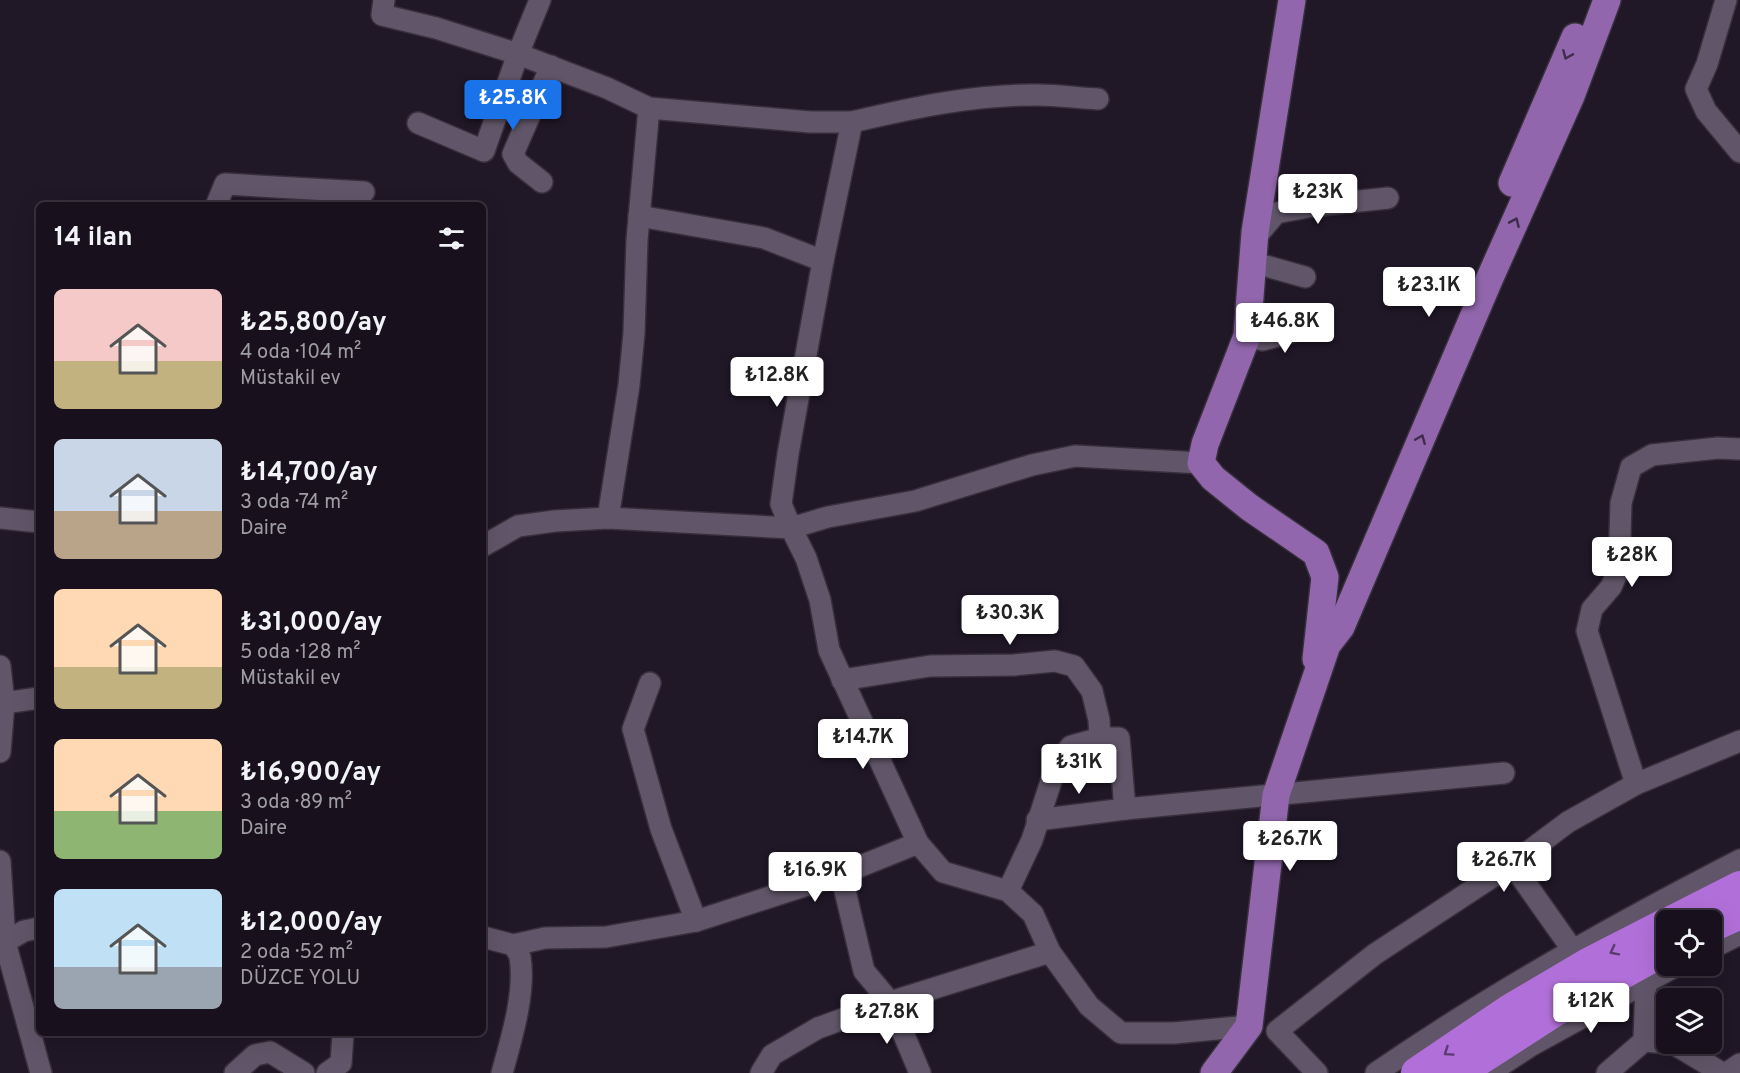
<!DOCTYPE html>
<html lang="tr">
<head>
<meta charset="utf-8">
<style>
  body { margin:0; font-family:Overpass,sans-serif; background:#251f2a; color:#f1f3f6; height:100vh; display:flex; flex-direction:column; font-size:22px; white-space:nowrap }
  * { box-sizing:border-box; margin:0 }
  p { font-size:20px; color:#9f9da4 }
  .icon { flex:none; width:33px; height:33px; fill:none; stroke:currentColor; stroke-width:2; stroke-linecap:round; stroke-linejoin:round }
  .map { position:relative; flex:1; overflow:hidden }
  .sheet { position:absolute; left:36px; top:202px; width:450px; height:834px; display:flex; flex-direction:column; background:#18111d; border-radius:9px; box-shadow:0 6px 24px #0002,0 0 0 2px #36313b }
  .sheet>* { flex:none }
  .fabs { position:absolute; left:1656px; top:910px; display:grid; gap:12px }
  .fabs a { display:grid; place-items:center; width:66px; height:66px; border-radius:9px; background:#18111d; box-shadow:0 6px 24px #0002,0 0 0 2px #36313b; font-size:30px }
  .price { position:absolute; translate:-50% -51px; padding:0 14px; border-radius:6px; background:#fff; color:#222; font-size:20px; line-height:39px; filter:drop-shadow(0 2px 3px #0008) }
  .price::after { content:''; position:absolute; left:50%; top:36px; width:18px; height:14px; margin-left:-9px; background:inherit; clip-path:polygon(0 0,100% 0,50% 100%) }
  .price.current { background:#1a73e8; color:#fff }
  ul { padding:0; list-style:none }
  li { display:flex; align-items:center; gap:18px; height:150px; padding:0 18px }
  li span { display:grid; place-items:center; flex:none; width:168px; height:120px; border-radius:9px; color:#555 }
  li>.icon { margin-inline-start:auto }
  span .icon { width:72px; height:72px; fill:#fffc; stroke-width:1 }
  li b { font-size:26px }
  h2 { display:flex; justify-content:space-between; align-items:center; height:72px; padding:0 18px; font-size:26px }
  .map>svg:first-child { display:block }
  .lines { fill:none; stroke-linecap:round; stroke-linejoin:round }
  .minor-casing { stroke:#37303c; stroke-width:24 }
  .major-casing { stroke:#37303c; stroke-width:30 }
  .highway-casing { stroke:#37303c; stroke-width:34 }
  .minor { stroke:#615669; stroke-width:21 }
  .major { stroke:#9166ac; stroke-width:27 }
  .highway { stroke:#b170d9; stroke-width:32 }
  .oneway { stroke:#3f2c4b }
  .oneway2 { stroke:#5c3a72 }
</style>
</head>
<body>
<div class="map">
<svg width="1740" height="1073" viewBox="0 0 1740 1073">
  <rect width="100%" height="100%" fill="#201727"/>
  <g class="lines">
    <g class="minor-casing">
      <g id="minor">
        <polyline points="384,0 382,15 436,28 518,54 607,88 649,108 810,122 852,122"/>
        <polyline points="1726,0 1707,64 1696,89 1706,111 1740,152"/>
        <path d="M 1098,99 C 1078,98 1058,95 1038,95 C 975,94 912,108 852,122 L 823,261 L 788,454 L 781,504 L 791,528 L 828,517 L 915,501 L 1032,465 L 1075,456 L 1201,463"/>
        <polyline points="418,123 484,151 518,54 540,0"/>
        <polyline points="542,182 518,163 513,154 551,66"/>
        <polyline points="216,206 225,184 364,192"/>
        <polyline points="639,216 764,238 823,261"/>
        <polyline points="1255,232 1260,232 1276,213 1313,206 1388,198"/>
        <polyline points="1252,266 1266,266 1305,277"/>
        <polyline points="1247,336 1263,340 1322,323"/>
        <polyline points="0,518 39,522"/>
        <polyline points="608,518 629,385 634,333 637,240 649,108"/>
        <polyline points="483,546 518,526 555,521 608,518 791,528 806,558 820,600 829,650 918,843 943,872 1008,891 1033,914 1050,952 1089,1006 1121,1033 1174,1033 1249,1026"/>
        <polyline points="0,666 4,703 0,752"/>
        <polyline points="842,680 930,666 1014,665 1055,661 1074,666 1092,691 1099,720 1100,738"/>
        <polyline points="4,703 39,698"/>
        <polyline points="1636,784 1587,631 1592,609 1611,587 1619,569 1621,503 1631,467 1652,455 1718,448 1740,449"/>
        <polyline points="1037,820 1125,809"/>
        <polyline points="0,861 5,942 41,1073"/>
        <polyline points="1512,864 1572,949"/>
        <polyline points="841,874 864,971 890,1002 920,1073"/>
        <polyline points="1008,891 1032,840 1056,766 1071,746 1100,738 1119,738 1125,809 1504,773"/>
        <polyline points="696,921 841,874 918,843"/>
        <path d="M 483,937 L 513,945 C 516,949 519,953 520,957 C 526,992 511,1040 502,1073"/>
        <polyline points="5,942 24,931 39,928"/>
        <polyline points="513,945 545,938 606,937 696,921 661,829 633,729 650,683"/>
        <polyline points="1712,948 1740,934"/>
        <polyline points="1644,1041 1646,981"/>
        <polyline points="1674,1044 1722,1073"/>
        <polyline points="235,1073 255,1055 270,1052 304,1073"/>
        <polyline points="327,1073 341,1063 343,1034"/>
        <polyline points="761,1073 772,1055 818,1028 890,1002 1050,952"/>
        <polyline points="1317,1073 1277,1031 1375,954 1512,864 1568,822 1636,784 1740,741"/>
        <path d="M 1376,1073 C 1492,993 1615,924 1740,860"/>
        <polyline points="1489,1073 1532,1045 1676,966"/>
        <polyline points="1607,1073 1644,1041 1666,1043"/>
        <polyline points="1727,1073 1740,1064"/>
      </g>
    </g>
    <g class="major-casing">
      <g id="major">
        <polyline points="1292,0 1255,232 1247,336 1205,444 1201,463 1213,478 1249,507 1316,553 1325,577 1316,659"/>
        <polyline points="1512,183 1575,37"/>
        <polyline points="1214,1073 1249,1026 1276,795 1327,645 1341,627 1489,280 1571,96 1607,0"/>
      </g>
    </g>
    <g class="highway-casing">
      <g id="highway">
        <polyline points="1673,921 1740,887"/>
        <polyline points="1712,926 1740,913"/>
        <polyline points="1417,1073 1510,1010 1588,964 1666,924"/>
        <polyline points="1458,1073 1554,1011 1666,949"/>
      </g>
    </g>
    <use href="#minor" class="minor"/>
    <use href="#major" class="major"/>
    <use href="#highway" class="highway"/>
  </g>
  <defs><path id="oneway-chevron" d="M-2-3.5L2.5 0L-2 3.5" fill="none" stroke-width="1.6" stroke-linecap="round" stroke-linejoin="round" transform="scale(1.5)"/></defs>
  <g class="oneway">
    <use href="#oneway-chevron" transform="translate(1567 55) rotate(113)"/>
    <use href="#oneway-chevron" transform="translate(1515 222) rotate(-66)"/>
    <use href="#oneway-chevron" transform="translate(1421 439) rotate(-67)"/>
  </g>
  <g class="oneway2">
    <use href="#oneway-chevron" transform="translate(1614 951) rotate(153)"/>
    <use href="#oneway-chevron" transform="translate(1448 1052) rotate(146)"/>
  </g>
</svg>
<div class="fabs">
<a><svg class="icon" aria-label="locate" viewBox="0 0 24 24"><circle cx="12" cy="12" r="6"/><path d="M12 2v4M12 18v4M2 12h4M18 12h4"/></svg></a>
<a><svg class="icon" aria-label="layers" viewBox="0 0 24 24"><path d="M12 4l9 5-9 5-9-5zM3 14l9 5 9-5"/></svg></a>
</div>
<b class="price current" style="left:513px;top:131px">₺25.8K</b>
<b class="price" style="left:1318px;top:225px">₺23K</b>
<b class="price" style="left:1429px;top:318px">₺23.1K</b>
<b class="price" style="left:1285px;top:354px">₺46.8K</b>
<b class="price" style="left:777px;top:408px">₺12.8K</b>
<b class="price" style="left:1632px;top:588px">₺28K</b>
<b class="price" style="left:1010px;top:646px">₺30.3K</b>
<b class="price" style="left:863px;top:770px">₺14.7K</b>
<b class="price" style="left:1079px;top:795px">₺31K</b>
<b class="price" style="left:1290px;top:872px">₺26.7K</b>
<b class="price" style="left:1504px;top:893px">₺26.7K</b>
<b class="price" style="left:815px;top:903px">₺16.9K</b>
<b class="price" style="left:1591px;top:1034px">₺12K</b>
<b class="price" style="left:887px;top:1045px">₺27.8K</b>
<section class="sheet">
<h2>14 ilan<svg class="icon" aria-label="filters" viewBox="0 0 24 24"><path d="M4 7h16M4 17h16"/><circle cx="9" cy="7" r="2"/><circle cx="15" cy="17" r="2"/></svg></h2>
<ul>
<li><span style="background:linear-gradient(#f6c9c9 60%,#c2b280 0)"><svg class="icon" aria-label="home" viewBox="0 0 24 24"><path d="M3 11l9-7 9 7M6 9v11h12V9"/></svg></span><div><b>₺25,800/ay</b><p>4 oda · 104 m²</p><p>Müstakil ev</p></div></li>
<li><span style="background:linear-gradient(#c9d6e8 60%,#b9a48a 0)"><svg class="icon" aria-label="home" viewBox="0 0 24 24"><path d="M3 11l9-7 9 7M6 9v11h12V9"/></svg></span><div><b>₺14,700/ay</b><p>3 oda · 74 m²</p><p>Daire</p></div></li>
<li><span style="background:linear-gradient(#ffd9b3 65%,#c2b280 0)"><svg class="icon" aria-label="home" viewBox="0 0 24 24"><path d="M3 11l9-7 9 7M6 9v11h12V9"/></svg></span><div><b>₺31,000/ay</b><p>5 oda · 128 m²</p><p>Müstakil ev</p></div></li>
<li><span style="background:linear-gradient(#ffd9b3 60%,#8fb573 0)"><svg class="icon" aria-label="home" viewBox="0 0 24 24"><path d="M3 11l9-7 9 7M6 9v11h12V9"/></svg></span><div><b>₺16,900/ay</b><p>3 oda · 89 m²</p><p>Daire</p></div></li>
<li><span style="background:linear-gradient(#bfe0f5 65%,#9aa5b1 0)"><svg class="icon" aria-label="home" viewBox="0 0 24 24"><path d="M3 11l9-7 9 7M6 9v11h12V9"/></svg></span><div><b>₺12,000/ay</b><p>2 oda · 52 m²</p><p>DÜZCE YOLU</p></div></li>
</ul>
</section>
</div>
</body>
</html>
